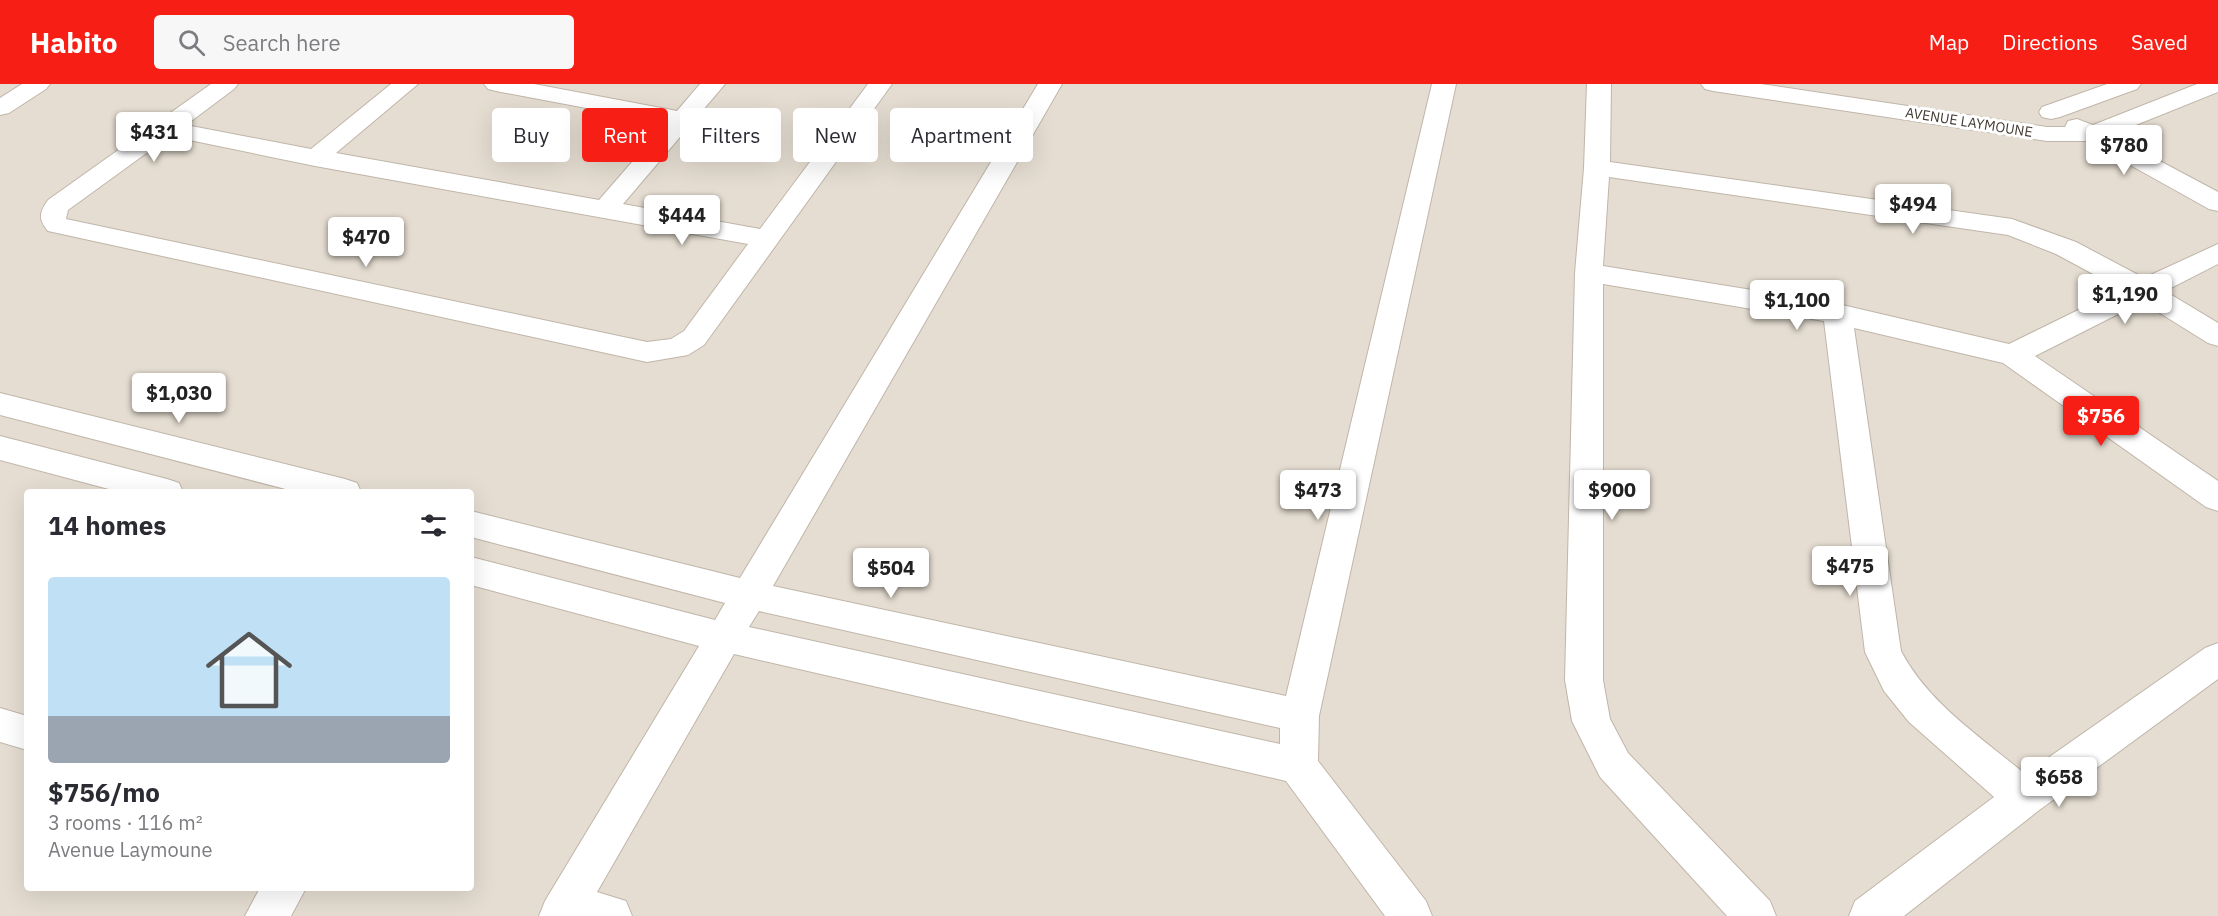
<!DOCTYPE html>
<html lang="en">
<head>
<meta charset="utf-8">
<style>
  body { margin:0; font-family:"IBM Plex Sans",sans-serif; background:#f7f7f7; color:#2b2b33; height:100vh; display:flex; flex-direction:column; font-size:22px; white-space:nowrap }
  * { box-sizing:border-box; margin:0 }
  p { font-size:20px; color:#7c7c81 }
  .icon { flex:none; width:33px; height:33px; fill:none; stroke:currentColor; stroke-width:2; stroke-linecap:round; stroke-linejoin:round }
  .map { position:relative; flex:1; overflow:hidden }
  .panel { position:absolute; left:24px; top:405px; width:450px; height:402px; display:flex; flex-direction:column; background:#fff; border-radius:6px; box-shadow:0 6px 24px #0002 }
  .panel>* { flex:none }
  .banner { position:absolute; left:492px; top:24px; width:570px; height:54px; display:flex; gap:12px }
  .price { position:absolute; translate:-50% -51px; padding:0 14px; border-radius:6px; background:#fff; color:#222; font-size:20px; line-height:39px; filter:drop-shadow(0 2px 3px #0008) }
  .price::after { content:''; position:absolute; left:50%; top:36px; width:18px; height:14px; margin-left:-9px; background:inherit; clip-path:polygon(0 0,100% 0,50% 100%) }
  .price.on { background:#f71e15; color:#fff }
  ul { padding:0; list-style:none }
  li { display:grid; align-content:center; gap:12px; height:318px; padding:0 24px }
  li+li { border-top:2px solid #e1e1e2 }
  li span { display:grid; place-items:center; height:186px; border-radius:6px; color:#555 }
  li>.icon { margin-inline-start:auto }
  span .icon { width:108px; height:108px; fill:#fffc; stroke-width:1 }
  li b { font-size:26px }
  h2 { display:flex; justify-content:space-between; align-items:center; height:72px; padding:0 24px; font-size:26px }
  .pill { padding:0 21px; border-radius:6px; background:#fff; box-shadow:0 6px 24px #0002; font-size:21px; line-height:54px }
  .pill.on { background:#f71e15; color:#fff }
  header { display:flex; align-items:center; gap:36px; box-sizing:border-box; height:84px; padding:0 30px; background:#f71e15; color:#fff }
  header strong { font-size:28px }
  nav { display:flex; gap:33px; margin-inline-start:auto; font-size:21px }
  .search { width:420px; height:54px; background:#f7f7f7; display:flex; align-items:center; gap:15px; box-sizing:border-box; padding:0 21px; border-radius:6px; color:#7c7c81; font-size:22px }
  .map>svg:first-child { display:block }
  .residential { fill:#e5ddd1; fill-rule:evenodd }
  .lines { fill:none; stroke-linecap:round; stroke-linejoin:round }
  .street-casing { stroke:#c0b5a9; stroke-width:2 }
  .street { fill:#fff; fill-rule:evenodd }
  .labels { text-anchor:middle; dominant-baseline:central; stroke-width:6; stroke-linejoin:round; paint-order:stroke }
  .far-street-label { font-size:14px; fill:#433b34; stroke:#fff }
</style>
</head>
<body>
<header>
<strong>Habito</strong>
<div class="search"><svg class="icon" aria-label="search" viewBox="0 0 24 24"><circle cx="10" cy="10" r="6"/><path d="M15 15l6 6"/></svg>Search here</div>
<nav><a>Map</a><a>Directions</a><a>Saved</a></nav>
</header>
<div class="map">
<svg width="2218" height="832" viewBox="0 0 2218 832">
  <rect width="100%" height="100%" fill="#f1ece3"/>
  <path class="residential" d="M 0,0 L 2218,0 L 2218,832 L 0,832 ZM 27,408 L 471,408 L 471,804 L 27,804 Z"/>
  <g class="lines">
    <g class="street-casing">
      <g id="street">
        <polygon points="22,0 50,0 46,5 9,29 0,31 0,14"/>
        <path d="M 211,0 L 238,0 L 234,5 L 186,41 L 311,65 L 391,0 L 418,0 L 336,69 L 599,116 L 666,39 L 496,7 L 488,5 L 484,0 L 534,0 L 677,27 L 700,0 L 725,0 L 623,120 L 760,145 L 868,0 L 892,0 L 704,261 L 688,271 L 647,278 L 48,147 C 38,135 39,129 48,116 ZM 170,52 L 315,82 L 748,160 L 684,247 L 671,255 L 647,258 L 66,135 L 68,126 Z"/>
        <path d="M 1038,0 L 1062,0 L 773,502 L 1286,612 L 1432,0 L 1456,0 L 1319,632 L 1318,677 L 1426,817 L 1432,832 L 1385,832 L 1286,697 L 734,570 L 597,808 L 626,817 L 632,832 L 539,832 L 545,817 L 699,562 L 471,501 L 471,473 L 715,536 L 725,519 L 471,453 L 471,427 L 740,494 ZM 759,527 L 1280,644 L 1280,660 L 749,543 Z"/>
        <path d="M 1587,0 L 1611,0 L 1610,78 L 2012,135 L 2076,158 L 2144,194 L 2218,160 L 2218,180 L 2165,207 L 2218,239 L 2218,262 L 2208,259 L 2142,218 L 2035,272 L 2218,397 L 2218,427 L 2206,423 L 2003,279 L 1854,244 L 1901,567 C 1928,619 1982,654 2025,690 L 2205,564 L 2218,559 L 2218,595 L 2038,727 L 1904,832 L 1849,832 L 1855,817 L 1994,713 L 1909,638 L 1884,607 L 1865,568 L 1824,237 L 1603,200 L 1603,596 L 1610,635 L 1628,669 L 1770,817 L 1776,832 L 1727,832 L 1600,693 L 1572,637 L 1565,596 L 1575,189 L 1584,84 ZM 1609,93 L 2008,151 L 2056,170 L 2121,205 L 2009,260 L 1838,220 L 1603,182 Z"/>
        <polygon points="1701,0 1761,0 2047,43 2065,43 2068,37 2077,35 2093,41 2197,0 2218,0 2218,8 2111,51 2218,108 2218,127 2209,125 2087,57 2047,57 1713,7 1705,5"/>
        <polygon points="2107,0 2141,0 2137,5 2060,33 2051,35 2042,33 2039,28 2042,23"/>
        <polygon points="0,309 345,395 357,399 361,408 297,408 0,331"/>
        <polygon points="0,352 167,395 179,399 183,408 120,408 0,376"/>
        <polygon points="0,624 27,632 27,666 0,658"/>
        <polygon points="260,804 306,804 291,832 245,832"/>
      </g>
    </g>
    <use href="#street" class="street"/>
  </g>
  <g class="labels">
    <g class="far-street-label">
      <text transform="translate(1969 38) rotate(9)">AVENUE LAYMOUNE</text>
    </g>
  </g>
</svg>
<b class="price" style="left:154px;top:79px">$431</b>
<b class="price" style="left:2124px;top:92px">$780</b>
<b class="price" style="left:1913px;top:151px">$494</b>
<b class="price" style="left:682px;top:162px">$444</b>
<b class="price" style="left:366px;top:184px">$470</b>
<b class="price" style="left:2125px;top:241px">$1,190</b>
<b class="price" style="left:1797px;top:247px">$1,100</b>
<b class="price" style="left:179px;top:340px">$1,030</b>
<b class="price on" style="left:2101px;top:363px">$756</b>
<b class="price" style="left:1318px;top:437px">$473</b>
<b class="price" style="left:1612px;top:437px">$900</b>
<b class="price" style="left:1850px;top:513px">$475</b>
<b class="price" style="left:891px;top:515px">$504</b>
<b class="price" style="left:2059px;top:724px">$658</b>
<div class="banner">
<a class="pill">Buy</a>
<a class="pill on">Rent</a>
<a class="pill">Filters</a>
<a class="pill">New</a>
<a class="pill">Apartment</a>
</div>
<section class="panel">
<h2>14 homes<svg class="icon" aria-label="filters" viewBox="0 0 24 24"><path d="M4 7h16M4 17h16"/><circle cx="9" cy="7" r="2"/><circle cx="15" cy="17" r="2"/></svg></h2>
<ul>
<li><span style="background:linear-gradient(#bfe0f5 75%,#9aa5b1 0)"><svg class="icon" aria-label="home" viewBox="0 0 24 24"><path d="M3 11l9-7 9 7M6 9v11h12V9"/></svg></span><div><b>$756/mo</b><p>3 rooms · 116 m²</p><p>Avenue Laymoune</p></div></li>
</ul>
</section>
</div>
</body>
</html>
